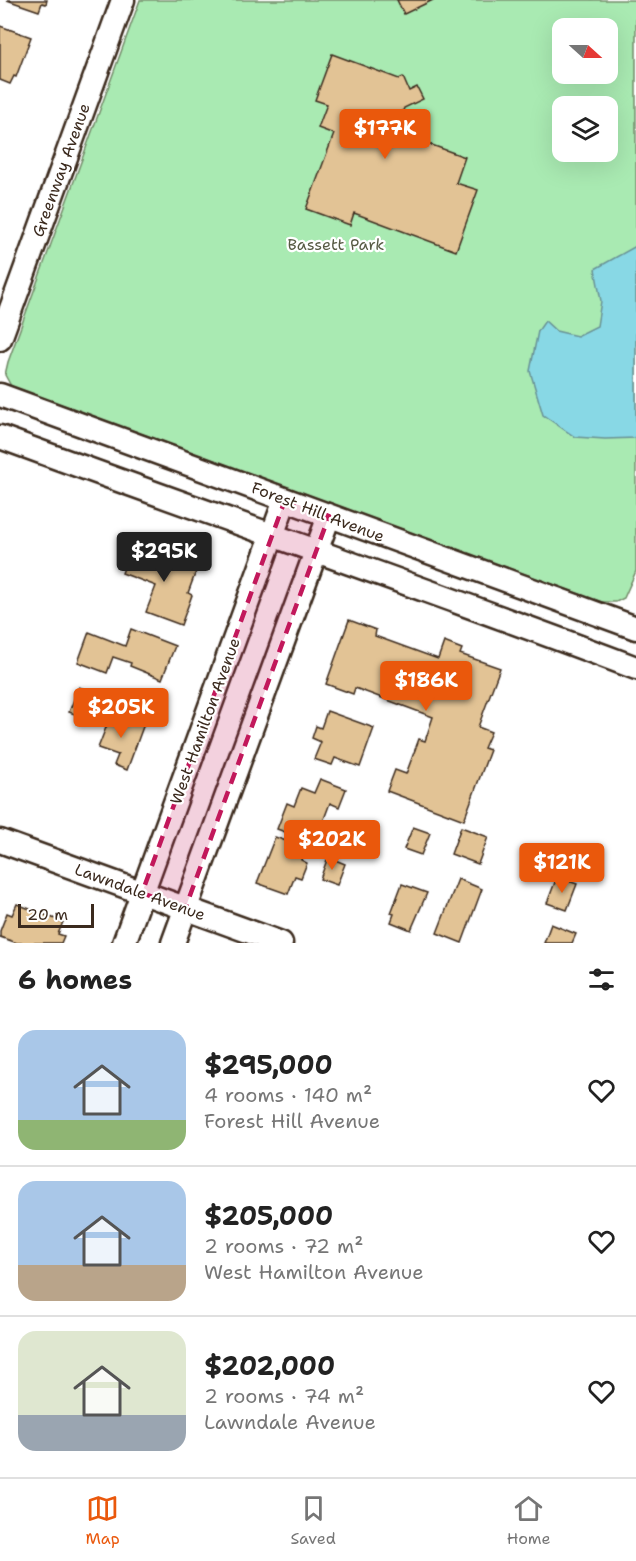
<!DOCTYPE html>
<html lang="en">
<head>
<meta charset="utf-8">
<style>
  body { margin:0; font-family:"Shantell Sans",sans-serif; background:#f2f2f2; color:#222; height:100vh; display:flex; flex-direction:column; font-size:22px; white-space:nowrap }
  * { box-sizing:border-box; margin:0 }
  p { font-size:20px; color:#767676 }
  .icon { flex:none; width:33px; height:33px; fill:none; stroke:currentColor; stroke-width:2; stroke-linecap:round; stroke-linejoin:round }
  .map { position:relative; height:943px; overflow:hidden }
  .sheet { display:flex; flex-direction:column; background:#fff; flex:1 }
  .sheet>* { flex:none }
  .needle { width:39px; rotate:111deg }
  .fabs { position:absolute; left:552px; top:18px; display:grid; gap:12px }
  .fabs a { display:grid; place-items:center; width:66px; height:66px; border-radius:12px; background:#fff; box-shadow:0 6px 24px #0002; font-size:30px }
  .scale { position:absolute; left:18px; bottom:15px; width:76px; box-sizing:border-box; padding-left:6px; border:3px solid #3b2a1e; border-top:0; font-size:16px; line-height:21px; white-space:nowrap; color:#3b2a1e; -webkit-text-stroke:4px #fff; paint-order:stroke }
  .price { position:absolute; translate:-50% -51px; padding:0 14px; border-radius:6px; background:#ea580c; color:#fff; font-size:20px; line-height:39px; filter:drop-shadow(0 2px 3px #0008) }
  .price::after { content:''; position:absolute; left:50%; top:36px; width:18px; height:14px; margin-left:-9px; background:inherit; clip-path:polygon(0 0,100% 0,50% 100%) }
  .price.on { background:#222; color:#fff }
  ul { padding:0; list-style:none }
  li { display:flex; align-items:center; gap:18px; height:150px; padding:0 18px }
  li+li { border-top:2px solid #e0e0e0 }
  li span { display:grid; place-items:center; flex:none; width:168px; height:120px; border-radius:18px; color:#555 }
  li>.icon { margin-inline-start:auto }
  span .icon { width:72px; height:72px; fill:#fffc; stroke-width:1 }
  li b { font-size:26px }
  h2 { display:flex; justify-content:space-between; align-items:center; height:72px; padding:0 18px; font-size:26px }
  .dock { display:flex; justify-content:space-around; align-items:center; height:84px; border-top:2px solid #e0e0e0; background:#fff; font-size:16px; color:#767676 }
  .dock a { display:grid; justify-items:center; gap:3px }
  .dock .on { color:#ea580c }
  .map>svg:first-child { display:block }
  .green { fill:#a9eab2; stroke:#728a68; stroke-width:1.5; fill-rule:evenodd }
  .water { fill:#88d8e5; stroke:#699295; stroke-width:1.5 }
  .building { fill:#e2c395; stroke:#3b2a1e; stroke-width:1.5 }
  .lines { fill:none; stroke-linecap:round; stroke-linejoin:round }
  .street-casing { stroke:#3b2a1e; stroke-width:27 }
  .street { stroke:#fff; stroke-width:22 }
  .marked { fill:#c2185b; fill-opacity:0.2; stroke:#c2185b; stroke-width:4.5; stroke-dasharray:12 8; stroke-linejoin:round }
  .labels { text-anchor:middle; dominant-baseline:central; stroke-width:4.5; stroke-linejoin:round; paint-order:stroke }
  .street-label { font-size:16px; fill:#3b2a1e; stroke:#fff }
  .park-label { font-size:16px; fill:#565a43; stroke:#fff }
</style>
</head>
<body>
<div class="map">
<svg width="636" height="943" viewBox="0 0 636 943">
  <rect width="100%" height="100%" fill="#fff"/>
  <filter id="ink" filterUnits="userSpaceOnUse"><feTurbulence type="fractalNoise" baseFrequency=".0167" numOctaves="2"/><feDisplacementMap in="SourceGraphic" scale="12" xChannelSelector="R" yChannelSelector="G"/><feConvolveMatrix kernelMatrix="1 2 1 2 8 2 1 2 1" color-interpolation-filters="sRGB"/></filter>
  <g filter="url(#ink)">
    <path class="green" d="M 140,0 L 636,0 L 636,571 L 624,598 L 616,602 L 601,602 L 11,386 L 5,375 L 8,362 ZM 562,28 L 608,28 L 608,74 L 562,74 ZM 562,106 L 608,106 L 608,152 L 562,152 Z"/>
    <polygon class="water" points="636,246 636,438 605,439 575,437 543,415 530,371 538,331 545,321 556,331 577,336 597,326 601,301 595,269"/>
    <g class="building">
      <polygon points="7,0 47,0 46,4 42,3 39,11"/>
      <polygon points="397,0 433,0 404,14"/>
      <polygon points="0,26 31,37 16,77 14,76 10,84 0,80"/>
      <polygon points="332,54 399,79 403,77 409,91 417,87 423,99 404,108 401,116 410,120 404,135 465,157 456,183 478,190 456,251 354,213 350,225 306,209 334,134 318,128 327,104 315,100"/>
      <polygon points="132,547 154,555 151,561 163,566 167,554 198,566 188,593 192,595 181,625 146,612 156,586 122,573"/>
      <polygon points="349,620 376,630 375,636 438,659 444,642 462,649 460,654 500,668 478,727 491,732 484,748 490,750 464,820 387,791 395,770 406,774 419,739 425,741 433,717 355,688 353,694 326,684"/>
      <polygon points="131,629 175,646 162,679 130,666 131,663 113,657 107,673 78,662 89,632 125,646"/>
      <polygon points="79,687 99,695 90,719 69,712"/>
      <polygon points="327,711 374,728 360,767 335,758 332,765 314,759 321,742 312,738 316,726 321,728"/>
      <polygon points="112,712 144,724 127,770 114,765 118,755 98,748"/>
      <polygon points="320,779 346,789 339,807 330,803 315,843 277,829 287,803 294,806 301,788 314,793"/>
      <polygon points="413,827 430,833 421,855 404,849"/>
      <polygon points="461,827 488,837 478,864 451,854"/>
      <polygon points="275,837 306,848 301,860 307,863 301,878 295,876 288,894 257,883"/>
      <polygon points="328,857 345,864 337,885 320,879"/>
      <polygon points="557,877 577,884 567,910 547,903"/>
      <polygon points="458,879 482,889 462,943 437,933"/>
      <polygon points="402,884 427,893 411,930 391,922 394,914 391,913"/>
      <polygon points="17,904 63,922 58,934 64,936 61,943 17,943 0,937 0,931 7,913 12,915"/>
      <polygon points="551,924 576,934 572,943 544,943"/>
    </g>
    <g class="lines">
      <g class="street-casing">
        <g id="street">
          <polyline points="0,339 123,0"/>
          <polyline points="0,395 636,628"/>
          <path d="M 0,437 C 212,515 425,588 636,668"/>
          <polyline points="0,841 281,943"/>
          <polyline points="124,943 285,500"/>
          <polyline points="173,943 329,516"/>
        </g>
      </g>
      <use href="#street" class="street"/>
    </g>
  </g>
  <path class="marked" d="M 285,500 L 329,516 L 185,909 L 142,893 Z"/>
  <g class="labels">
    <g class="street-label">
      <text transform="translate(61 170) rotate(-70)">Greenway Avenue</text>
      <text transform="translate(318 512) rotate(21)">Forest Hill Avenue</text>
      <text transform="translate(205 721) rotate(-70)">West Hamilton Avenue</text>
      <text transform="translate(140 892) rotate(20)">Lawndale Avenue</text>
    </g>
    <g class="park-label">
      <text x="336" y="244">Bassett Park</text>
    </g>
  </g>
</svg>
<div class="fabs">
<a><svg class="needle" viewBox="-14 -14 28 28"><path d="M0-13l5 13h-10z" fill="#e53935"/><path d="M0 13l5-13h-10z" fill="#767676"/></svg></a>
<a><svg class="icon" aria-label="layers" viewBox="0 0 24 24"><path d="M12 4l9 5-9 5-9-5zM3 14l9 5 9-5"/></svg></a>
</div>
<div class="scale">20 m</div>
<b class="price" style="left:385px;top:160px">$177K</b>
<b class="price on" style="left:164px;top:583px">$295K</b>
<b class="price" style="left:426px;top:712px">$186K</b>
<b class="price" style="left:121px;top:739px">$205K</b>
<b class="price" style="left:332px;top:871px">$202K</b>
<b class="price" style="left:562px;top:894px">$121K</b>
</div>
<section class="sheet">
<h2>6 homes<svg class="icon" aria-label="filters" viewBox="0 0 24 24"><path d="M4 7h16M4 17h16"/><circle cx="9" cy="7" r="2"/><circle cx="15" cy="17" r="2"/></svg></h2>
<ul>
<li><span style="background:linear-gradient(#a9c7e8 75%,#8fb573 0)"><svg class="icon" aria-label="home" viewBox="0 0 24 24"><path d="M3 11l9-7 9 7M6 9v11h12V9"/></svg></span><div><b>$295,000</b><p>4 rooms · 140 m²</p><p>Forest Hill Avenue</p></div><svg class="icon" aria-label="heart" viewBox="0 0 24 24"><path d="M12 20l-8-8c-3-5 5-10 8-4 3-6 11-1 8 4z"/></svg></li>
<li><span style="background:linear-gradient(#a9c7e8 70%,#b9a48a 0)"><svg class="icon" aria-label="home" viewBox="0 0 24 24"><path d="M3 11l9-7 9 7M6 9v11h12V9"/></svg></span><div><b>$205,000</b><p>2 rooms · 72 m²</p><p>West Hamilton Avenue</p></div><svg class="icon" aria-label="heart" viewBox="0 0 24 24"><path d="M12 20l-8-8c-3-5 5-10 8-4 3-6 11-1 8 4z"/></svg></li>
<li><span style="background:linear-gradient(#dfe7d0 70%,#9aa5b1 0)"><svg class="icon" aria-label="home" viewBox="0 0 24 24"><path d="M3 11l9-7 9 7M6 9v11h12V9"/></svg></span><div><b>$202,000</b><p>2 rooms · 74 m²</p><p>Lawndale Avenue</p></div><svg class="icon" aria-label="heart" viewBox="0 0 24 24"><path d="M12 20l-8-8c-3-5 5-10 8-4 3-6 11-1 8 4z"/></svg></li>
</ul>
</section>
<nav class="dock">
<a class="on"><svg class="icon" aria-label="map" viewBox="0 0 24 24"><path d="M3 6l6-2 6 2 6-2v14l-6 2-6-2-6 2zM9 4v14M15 6v14"/></svg>Map</a>
<a><svg class="icon" aria-label="saved" viewBox="0 0 24 24"><path d="M7 4h10v16l-5-4-5 4z"/></svg>Saved</a>
<a><svg class="icon" aria-label="home" viewBox="0 0 24 24"><path d="M3 11l9-7 9 7M6 9v11h12V9"/></svg>Home</a>
</nav>
</body>
</html>
